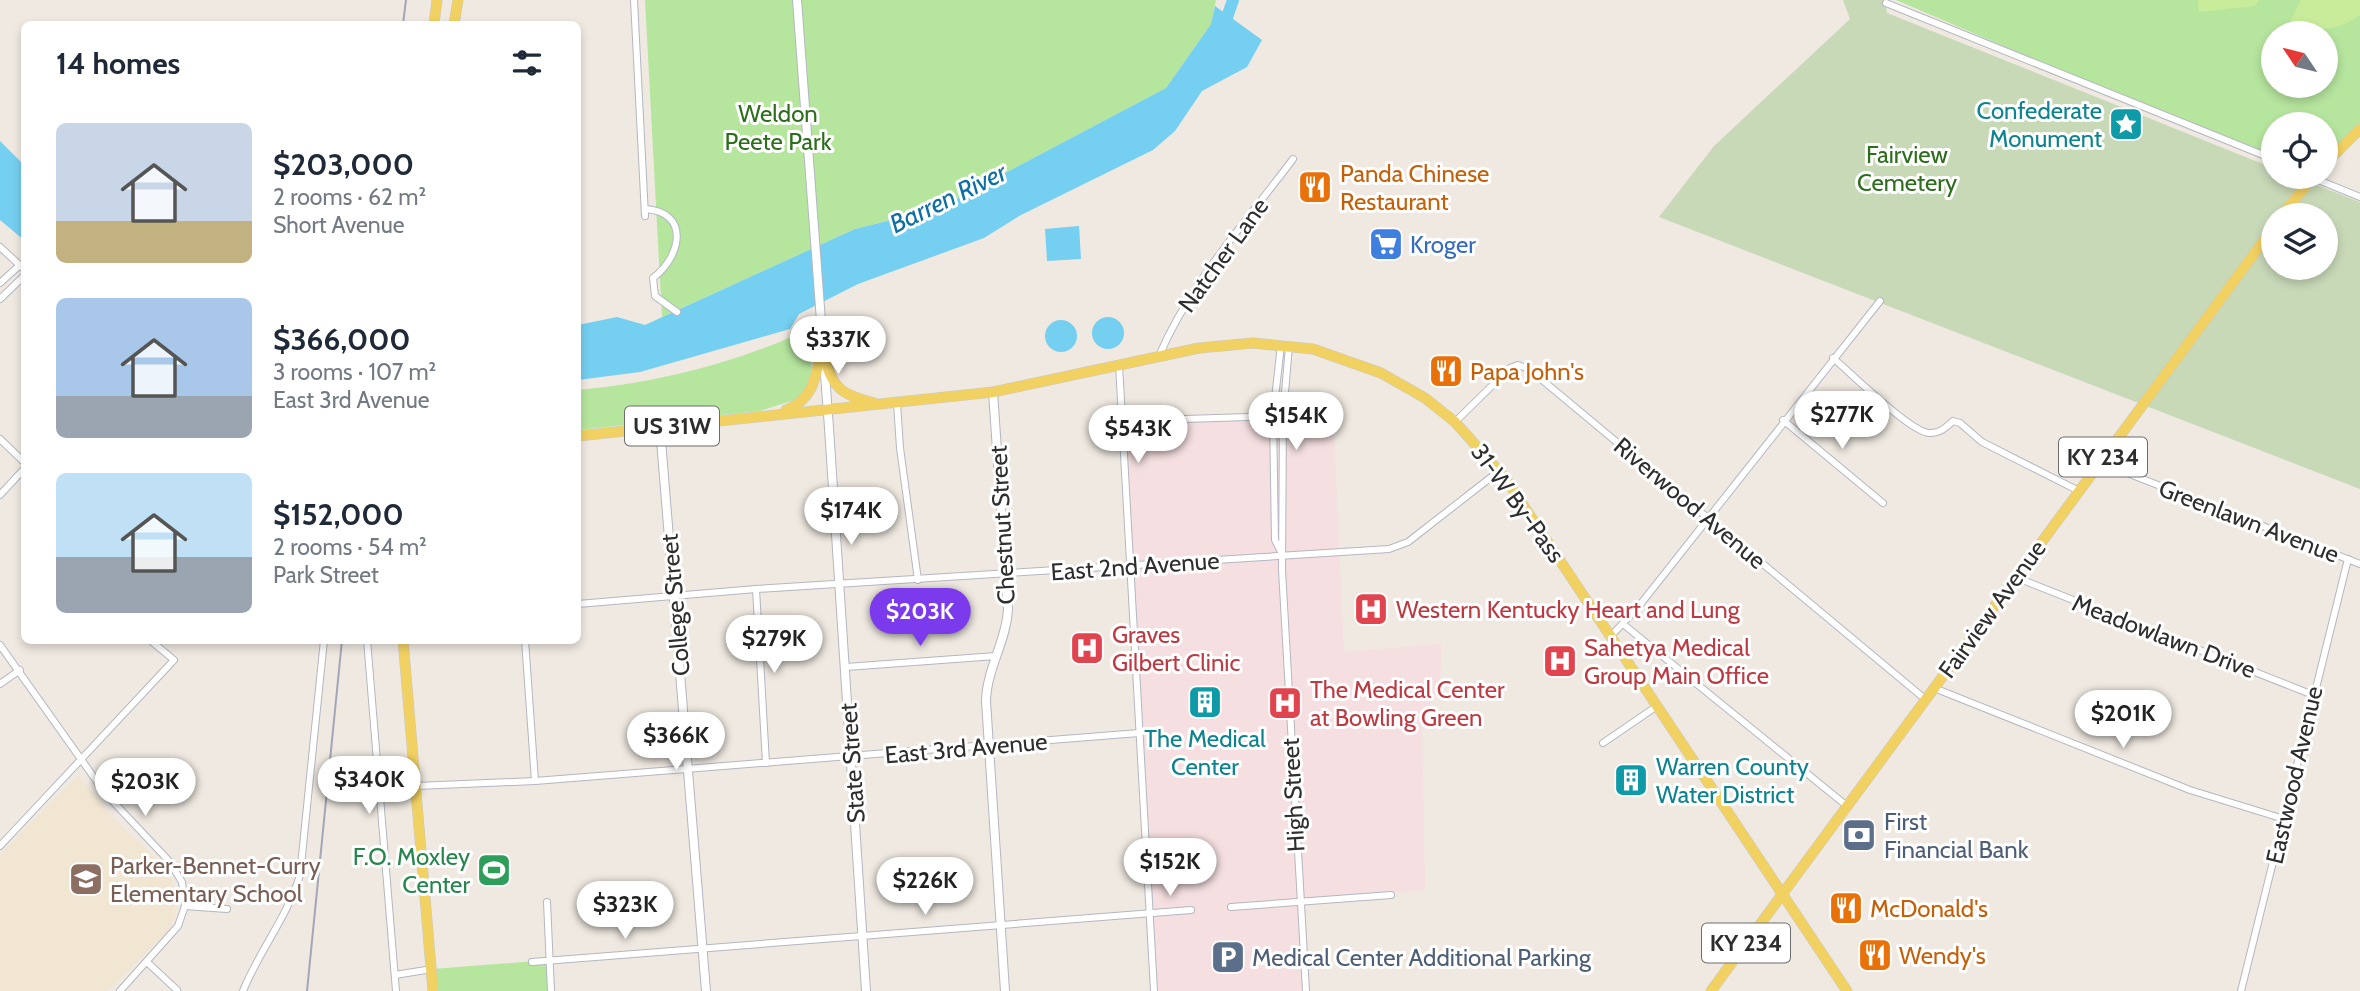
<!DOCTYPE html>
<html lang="en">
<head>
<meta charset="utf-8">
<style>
  body { margin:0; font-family:Cabin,sans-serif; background:#f2f2f3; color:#1f2937; height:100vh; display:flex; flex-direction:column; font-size:26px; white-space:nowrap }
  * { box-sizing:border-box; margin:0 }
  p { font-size:23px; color:#747a83 }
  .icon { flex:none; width:38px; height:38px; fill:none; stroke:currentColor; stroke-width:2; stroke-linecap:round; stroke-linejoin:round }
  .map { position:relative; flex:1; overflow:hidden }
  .side { position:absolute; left:21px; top:21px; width:560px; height:623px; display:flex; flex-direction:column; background:#fff; border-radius:10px; box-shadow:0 4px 10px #0003 }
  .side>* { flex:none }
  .needle { width:46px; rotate:305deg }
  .fabs { position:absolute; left:2261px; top:21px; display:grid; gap:14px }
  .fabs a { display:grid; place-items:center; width:77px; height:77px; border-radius:50%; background:#fff; box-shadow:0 4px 10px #0003; font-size:35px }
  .price { position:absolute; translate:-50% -60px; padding:0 16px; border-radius:24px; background:#fff; color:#222; font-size:23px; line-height:46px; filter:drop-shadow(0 2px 4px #0008) }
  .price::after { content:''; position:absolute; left:50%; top:42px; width:21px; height:16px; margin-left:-10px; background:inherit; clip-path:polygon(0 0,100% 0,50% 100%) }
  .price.selected { background:#7c3aed; color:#fff }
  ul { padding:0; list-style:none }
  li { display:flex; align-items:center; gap:21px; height:175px; padding:0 35px }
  li span { display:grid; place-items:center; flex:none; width:196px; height:140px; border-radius:10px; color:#555 }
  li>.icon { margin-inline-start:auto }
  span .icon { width:84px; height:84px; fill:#fffc; stroke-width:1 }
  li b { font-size:30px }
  h2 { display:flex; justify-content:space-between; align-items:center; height:84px; padding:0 35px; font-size:30px }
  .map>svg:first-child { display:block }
  .education { fill:#f0e6d1 }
  .medical { fill:#f5dfe0 }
  .green { fill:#b6e59e; fill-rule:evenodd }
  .cemetery { fill:#c8d9b8; fill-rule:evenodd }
  .pitch { fill:#c9ec9a }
  .water { fill:#75cff0 }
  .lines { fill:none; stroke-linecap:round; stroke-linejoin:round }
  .river { stroke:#75cff0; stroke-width:12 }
  .minor-casing { stroke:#b4b7c1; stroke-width:8 }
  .tertiary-casing { stroke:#b4b7c1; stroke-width:10 }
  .primary-casing { stroke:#c9c9c9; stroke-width:11 }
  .minor { stroke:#fff; stroke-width:6 }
  .tertiary { stroke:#fff; stroke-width:8 }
  .primary { stroke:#f2d163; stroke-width:10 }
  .rail { stroke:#a3a6b8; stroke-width:2 }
  .labels { text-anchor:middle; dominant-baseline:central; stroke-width:6; stroke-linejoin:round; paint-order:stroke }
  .shield { fill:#fff; stroke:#6d6d6d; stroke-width:2 }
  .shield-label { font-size:23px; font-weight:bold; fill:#2e2e2e }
  .culture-label { font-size:24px; fill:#0d838f; stroke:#fff; text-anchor:end }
  .park-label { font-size:24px; fill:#2c6e1b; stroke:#fff }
  .food-label { font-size:24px; fill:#c56008; stroke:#fff; text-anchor:start }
  .shop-label { font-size:24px; fill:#366cbe; stroke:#fff; text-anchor:start }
  .street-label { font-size:24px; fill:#2e2e2e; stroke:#fff }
  .health-label { font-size:24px; fill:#be3a42; stroke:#fff; text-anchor:start }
  .service-label { font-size:24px; fill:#4e5e75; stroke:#fff; text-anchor:start }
  .leisure-label { font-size:24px; fill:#27864d; stroke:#fff; text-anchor:end }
  .education-label { font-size:24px; fill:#785e54; stroke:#fff; text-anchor:start }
  .water-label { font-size:26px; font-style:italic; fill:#0d6fa3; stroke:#fff }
</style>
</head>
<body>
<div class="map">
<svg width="2360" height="991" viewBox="0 0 2360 991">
  <rect width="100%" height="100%" fill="#efe9e1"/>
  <polygon class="education" points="78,775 112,817 170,872 178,900 175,917 166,933 108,991 0,991 0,855"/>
  <polygon class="medical" points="1333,412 1344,652 1441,644 1440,689 1422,718 1425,890 1300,901 1306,991 1154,991 1121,421"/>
  <g class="green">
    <polygon points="645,0 1216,0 1211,24 1166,88 939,208 855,229 662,317"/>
    <path d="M 1896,0 L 2360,0 L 2360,131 L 2326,165 L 2326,124 L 2273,124 L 2273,161 ZM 2273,33 L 2326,33 L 2326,86 L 2273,86 Z"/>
    <path d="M 807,330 C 812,356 816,375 801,398 L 760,411 L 578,430 L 578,390 C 656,383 736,363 807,330 Z"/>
    <polygon points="549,960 551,991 433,991 432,969"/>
  </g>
  <path class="cemetery" d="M 1843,0 L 1885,0 L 1887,13 L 2273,168 L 2273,177 L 2296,177 L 2360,202 L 2360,489 L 1659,217 L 1714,146 L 1850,19 ZM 2273,215 L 2326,215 L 2326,268 L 2273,268 Z"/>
  <g class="pitch">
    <polygon points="2198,0 2259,0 2255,6 2199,12"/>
    <path d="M 2301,0 L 2360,0 L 2360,15 C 2338,31 2315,33 2290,22 Z"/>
  </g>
  <g class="water">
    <polygon points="1215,6 1262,40 1247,67 1202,91 1175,131 1153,150 1021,215 984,238 858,284 799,314 790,329 640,372 578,380 578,325 617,317 645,325 855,229 939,208 1166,88 1211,24"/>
    <polygon points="0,141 24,165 24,240 0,220"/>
    <polygon points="1079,226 1081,259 1047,261 1045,229"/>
    <circle cx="1108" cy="333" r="16"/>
    <circle cx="1061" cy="336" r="16"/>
  </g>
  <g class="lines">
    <polyline class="river" points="1223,29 1233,0"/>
    <g class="minor-casing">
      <g id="minor">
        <polyline points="634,0 645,216"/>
        <polyline points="1886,3 2273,159"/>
        <polyline points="2311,177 2360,197"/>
        <path d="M 645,209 C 691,212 681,257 653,278 L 655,296 L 677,312"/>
        <polyline points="0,247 24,269"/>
        <polyline points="0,283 20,265"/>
        <polyline points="0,299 24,276"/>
        <polyline points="1281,345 1273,416 1275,540 1282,554"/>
        <polyline points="1289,346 1283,416 1282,570 1306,991"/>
        <path d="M 1159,356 C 1190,283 1246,222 1293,159"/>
        <path d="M 1833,358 C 1851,373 1910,432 1929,433 C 1939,434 1945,428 1953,421 L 1960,423 L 1982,442 L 2079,491"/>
        <polyline points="1119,365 1154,991"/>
        <polyline points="897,403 900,448 918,580"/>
        <polyline points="1783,420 1883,503"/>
        <polyline points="1121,421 1277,416"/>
        <polyline points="1455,422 1510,368 1518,365 1529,369 1925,699"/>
        <polyline points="0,439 24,462"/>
        <polyline points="2099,462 2360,564"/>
        <polyline points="0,495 24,469"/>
        <polyline points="2015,577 2313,695"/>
        <polyline points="756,589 766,763"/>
        <polyline points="578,604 756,589 1389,549 1408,542 1499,471"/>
        <polyline points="1623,624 1847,806"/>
        <polyline points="1611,636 1639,606 1880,301"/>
        <polyline points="367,640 396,991"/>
        <polyline points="525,640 535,781"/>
        <polyline points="0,645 105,793 169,861 182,882 185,906 178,926 120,991"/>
        <polyline points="846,667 996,656"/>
        <polyline points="0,684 20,670"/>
        <polyline points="1934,688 2190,790 2284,819"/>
        <polyline points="1603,743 1657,706"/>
        <polyline points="416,786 535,781 1139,733"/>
        <polyline points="0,846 174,660 150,640"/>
        <polyline points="547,902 551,991"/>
        <polyline points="185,906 227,909"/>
        <polyline points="1231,907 1391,895"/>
        <polyline points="532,962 1191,910"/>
        <polyline points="148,963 177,990"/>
        <polyline points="395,975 432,969"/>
        <path d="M 243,991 C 259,951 288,916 300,875 L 324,640"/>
        <polyline points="2241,991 2348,559"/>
      </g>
    </g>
    <g class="tertiary-casing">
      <g id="tertiary">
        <polyline points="797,0 829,428 866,991"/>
        <path d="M 993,392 L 1008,610 C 1006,642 987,668 986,701 L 1005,991"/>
        <polyline points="660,428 706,991"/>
      </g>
    </g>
    <g class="primary-casing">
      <g id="primary">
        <polyline points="434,24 437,0"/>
        <polyline points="454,24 458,0"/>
        <polyline points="2326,163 2360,129"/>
        <polyline points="2282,215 2313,177"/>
        <path d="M 822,352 C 834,388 837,393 874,403"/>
        <path d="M 786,410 C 813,400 816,377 821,351"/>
        <polyline points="578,436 993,392 1199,348 1253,343 1313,349 1381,373 1425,398 1455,422 1505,478 1847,991"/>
        <polyline points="403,640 433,991"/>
        <polyline points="1711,991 2273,228"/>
      </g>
    </g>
    <use href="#minor" class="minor"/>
    <use href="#tertiary" class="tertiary"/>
    <use href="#primary" class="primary"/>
    <g class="rail">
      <polyline points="403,24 406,0"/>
      <polyline points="307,991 342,640"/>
    </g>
  </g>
  <defs>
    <g id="sight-square" transform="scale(1.75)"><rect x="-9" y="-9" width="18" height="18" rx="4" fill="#0f9aa8" stroke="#fff"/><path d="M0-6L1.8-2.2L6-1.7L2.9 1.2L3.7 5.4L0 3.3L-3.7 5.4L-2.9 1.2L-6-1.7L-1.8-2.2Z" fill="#fff"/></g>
    <g id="restaurant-square" transform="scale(1.75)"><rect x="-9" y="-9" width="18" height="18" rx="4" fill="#e8710a" stroke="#fff"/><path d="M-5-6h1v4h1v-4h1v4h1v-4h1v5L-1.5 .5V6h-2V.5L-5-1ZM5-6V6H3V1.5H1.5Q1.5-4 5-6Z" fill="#fff"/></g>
    <g id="supermarket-square" transform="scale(1.75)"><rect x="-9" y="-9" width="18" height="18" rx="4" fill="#3f7fe0" stroke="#fff"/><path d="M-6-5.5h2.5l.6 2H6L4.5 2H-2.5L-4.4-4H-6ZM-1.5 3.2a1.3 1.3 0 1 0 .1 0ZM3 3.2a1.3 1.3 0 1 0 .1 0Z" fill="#fff"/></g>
    <g id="hospital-square" transform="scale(1.75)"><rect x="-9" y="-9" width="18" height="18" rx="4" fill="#e0444e" stroke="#fff"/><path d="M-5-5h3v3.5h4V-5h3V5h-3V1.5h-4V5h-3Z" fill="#fff"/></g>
    <g id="building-square" transform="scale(1.75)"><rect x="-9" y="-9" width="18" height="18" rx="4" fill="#0f9aa8" stroke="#fff"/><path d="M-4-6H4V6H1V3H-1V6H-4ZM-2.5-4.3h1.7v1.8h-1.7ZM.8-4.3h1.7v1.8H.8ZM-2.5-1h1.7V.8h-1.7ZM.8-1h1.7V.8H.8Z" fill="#fff"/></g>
    <g id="bank-square" transform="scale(1.75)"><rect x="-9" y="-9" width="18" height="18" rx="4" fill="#5c6f8a" stroke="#fff"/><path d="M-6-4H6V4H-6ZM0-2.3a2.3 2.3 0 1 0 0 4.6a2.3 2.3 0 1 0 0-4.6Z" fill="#fff"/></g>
    <g id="stadium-square" transform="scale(1.75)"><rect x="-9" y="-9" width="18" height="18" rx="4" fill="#2e9e5b" stroke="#fff"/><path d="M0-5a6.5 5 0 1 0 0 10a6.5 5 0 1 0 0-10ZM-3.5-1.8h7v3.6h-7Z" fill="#fff"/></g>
    <g id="school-square" transform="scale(1.75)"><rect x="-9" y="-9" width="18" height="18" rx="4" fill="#8d6e63" stroke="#fff"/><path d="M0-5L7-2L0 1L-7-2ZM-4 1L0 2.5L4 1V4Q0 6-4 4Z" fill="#fff"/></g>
    <g id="parking-square" transform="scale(1.75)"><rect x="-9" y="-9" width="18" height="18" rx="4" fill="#5c6f8a" stroke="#fff"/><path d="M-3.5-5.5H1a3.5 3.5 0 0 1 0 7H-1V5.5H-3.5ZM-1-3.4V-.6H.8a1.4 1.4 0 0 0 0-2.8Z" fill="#fff"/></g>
  </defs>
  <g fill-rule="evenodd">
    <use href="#sight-square" x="2126" y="124"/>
    <use href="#restaurant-square" x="1315" y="187"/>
    <use href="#supermarket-square" x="1386" y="244"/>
    <use href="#restaurant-square" x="1446" y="371"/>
    <use href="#hospital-square" x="1371" y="609"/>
    <use href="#hospital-square" x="1087" y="648"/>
    <use href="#hospital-square" x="1560" y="661"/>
    <use href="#building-square" x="1205" y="702"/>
    <use href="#hospital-square" x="1285" y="703"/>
    <use href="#building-square" x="1631" y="780"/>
    <use href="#bank-square" x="1859" y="835"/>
    <use href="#stadium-square" x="494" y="870"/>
    <use href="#school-square" x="86" y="879"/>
    <use href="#restaurant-square" x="1846" y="908"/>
    <use href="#restaurant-square" x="1875" y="955"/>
    <use href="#parking-square" x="1228" y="957"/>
  </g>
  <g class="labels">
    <g class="shield">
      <rect x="625" y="406.5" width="94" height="39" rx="5"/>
      <rect x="2059" y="437.5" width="88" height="39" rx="5"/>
      <rect x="1702" y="923.5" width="88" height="39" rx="5"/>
    </g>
    <g class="shield-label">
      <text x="672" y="426">US 31W</text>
      <text x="2103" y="457">KY 234</text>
      <text x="1746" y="943">KY 234</text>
    </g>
    <g class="culture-label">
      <text x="2102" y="110">Confederate<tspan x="2102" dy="28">Monument</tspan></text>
      <text x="1205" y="738" text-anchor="middle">The Medical<tspan x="1205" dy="28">Center</tspan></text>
      <text x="1656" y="766" text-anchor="start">Warren County<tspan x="1656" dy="28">Water District</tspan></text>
    </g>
    <g class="park-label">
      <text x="778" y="113">Weldon<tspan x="778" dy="28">Peete Park</tspan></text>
      <text x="1907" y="154">Fairview<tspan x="1907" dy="28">Cemetery</tspan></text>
    </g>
    <g class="food-label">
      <text x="1340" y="173">Panda Chinese<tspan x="1340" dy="28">Restaurant</tspan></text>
      <text x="1470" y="371">Papa John's</text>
      <text x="1870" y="908">McDonald's</text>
      <text x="1899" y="955">Wendy's</text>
    </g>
    <g class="shop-label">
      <text x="1410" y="244">Kroger</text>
    </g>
    <g class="street-label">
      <text transform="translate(1223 255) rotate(-54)">Natcher Lane</text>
      <text transform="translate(1518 503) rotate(54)">31-W By-Pass</text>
      <text transform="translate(1690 503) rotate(40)">Riverwood Avenue</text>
      <text transform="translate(2249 521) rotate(21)">Greenlawn Avenue</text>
      <text transform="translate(1002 525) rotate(-93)">Chestnut Street</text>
      <text transform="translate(1135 566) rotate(-4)">East 2nd Avenue</text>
      <text transform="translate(675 605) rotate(-95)">College Street</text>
      <text transform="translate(1992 609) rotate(-54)">Fairview Avenue</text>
      <text transform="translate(2164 636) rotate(21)">Meadowlawn Drive</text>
      <text transform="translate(966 748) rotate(-5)">East 3rd Avenue</text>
      <text transform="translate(852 763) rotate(-94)">State Street</text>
      <text transform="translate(2294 775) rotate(-77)">Eastwood Avenue</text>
      <text transform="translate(1293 795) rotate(-93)">High Street</text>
    </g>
    <g class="health-label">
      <text x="1396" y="609">Western Kentucky Heart and Lung</text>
      <text x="1112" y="634">Graves<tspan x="1112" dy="28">Gilbert Clinic</tspan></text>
      <text x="1584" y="647">Sahetya Medical<tspan x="1584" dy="28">Group Main Office</tspan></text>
      <text x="1310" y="689">The Medical Center<tspan x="1310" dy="28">at Bowling Green</tspan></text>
    </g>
    <g class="service-label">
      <text x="1884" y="821">First<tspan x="1884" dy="28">Financial Bank</tspan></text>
      <text x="1252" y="957">Medical Center Additional Parking</text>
    </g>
    <g class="leisure-label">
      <text x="470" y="856">F.O. Moxley<tspan x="470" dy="28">Center</tspan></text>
    </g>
    <g class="education-label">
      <text x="110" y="865">Parker-Bennet-Curry<tspan x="110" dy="28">Elementary School</tspan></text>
    </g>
    <g class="water-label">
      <text transform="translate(948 198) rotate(-26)">Barren River</text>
    </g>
  </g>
</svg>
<div class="fabs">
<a><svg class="needle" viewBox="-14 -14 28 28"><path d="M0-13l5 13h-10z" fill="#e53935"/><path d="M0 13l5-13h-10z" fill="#747a83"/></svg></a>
<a><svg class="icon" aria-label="locate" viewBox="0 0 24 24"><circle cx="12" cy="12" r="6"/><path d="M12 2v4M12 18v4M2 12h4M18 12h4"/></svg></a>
<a><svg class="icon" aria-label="layers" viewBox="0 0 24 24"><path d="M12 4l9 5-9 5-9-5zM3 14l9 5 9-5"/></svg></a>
</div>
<b class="price" style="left:838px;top:376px">$337K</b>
<b class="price" style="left:1842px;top:451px">$277K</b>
<b class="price" style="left:1296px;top:452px">$154K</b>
<b class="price" style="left:1138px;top:465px">$543K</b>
<b class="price" style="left:851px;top:547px">$174K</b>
<b class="price selected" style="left:920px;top:648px">$203K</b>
<b class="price" style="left:774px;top:675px">$279K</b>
<b class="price" style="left:2123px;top:750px">$201K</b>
<b class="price" style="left:676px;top:772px">$366K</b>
<b class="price" style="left:369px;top:816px">$340K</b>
<b class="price" style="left:145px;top:818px">$203K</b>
<b class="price" style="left:1170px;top:898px">$152K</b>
<b class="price" style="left:925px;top:917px">$226K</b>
<b class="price" style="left:625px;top:941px">$323K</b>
<section class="side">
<h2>14 homes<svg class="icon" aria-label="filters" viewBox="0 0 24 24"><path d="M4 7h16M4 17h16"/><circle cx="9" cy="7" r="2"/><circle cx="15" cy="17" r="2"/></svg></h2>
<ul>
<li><span style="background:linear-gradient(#c9d6e8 70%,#c2b280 0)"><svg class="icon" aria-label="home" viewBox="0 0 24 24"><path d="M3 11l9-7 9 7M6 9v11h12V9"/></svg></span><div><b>$203,000</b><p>2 rooms · 62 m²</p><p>Short Avenue</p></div></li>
<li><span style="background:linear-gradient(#a9c7e8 70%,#9aa5b1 0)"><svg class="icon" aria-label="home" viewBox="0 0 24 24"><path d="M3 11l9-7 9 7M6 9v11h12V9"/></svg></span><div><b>$366,000</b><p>3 rooms · 107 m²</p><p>East 3rd Avenue</p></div></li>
<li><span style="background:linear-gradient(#bfe0f5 60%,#9aa5b1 0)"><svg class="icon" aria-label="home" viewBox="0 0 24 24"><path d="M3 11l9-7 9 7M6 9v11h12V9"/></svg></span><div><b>$152,000</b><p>2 rooms · 54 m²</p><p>Park Street</p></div></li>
</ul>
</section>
</div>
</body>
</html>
